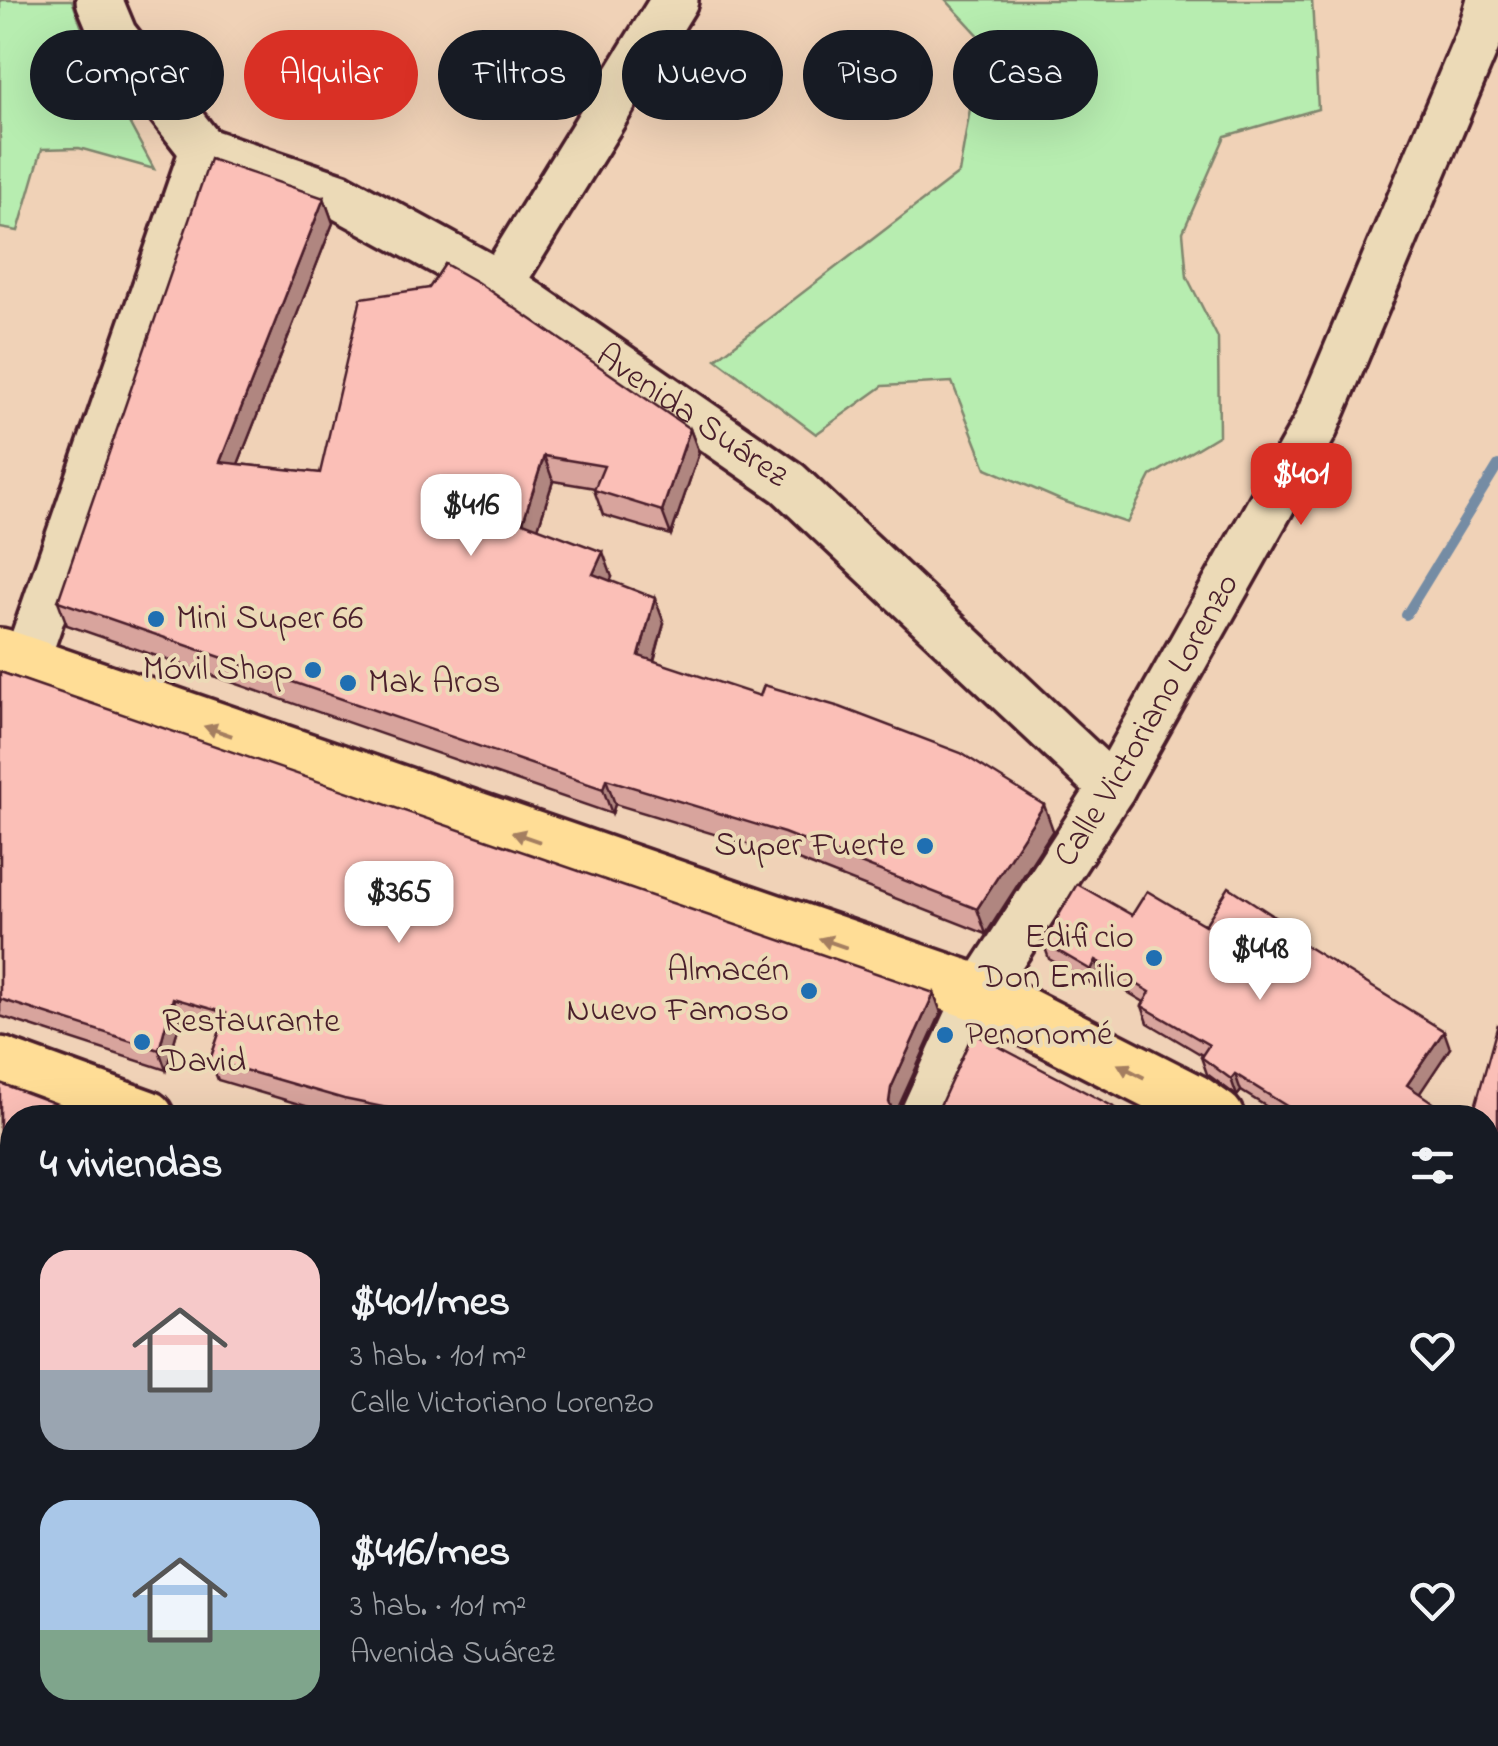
<!DOCTYPE html>
<html lang="es">
<head>
<meta charset="utf-8">
<style>
  body { margin:0; font-family:"Indie Flower",sans-serif; background:#242831; color:#f1f3f6; height:100vh; display:flex; flex-direction:column; font-size:38px; white-space:nowrap }
  * { box-sizing:border-box; margin:0 }
  p { font-size:32px; color:#9ea1a6 }
  .icon { flex:none; width:55px; height:55px; fill:none; stroke:currentColor; stroke-width:2; stroke-linecap:round; stroke-linejoin:round }
  .map { position:relative; flex:1; overflow:hidden }
  .details { position:absolute; left:0px; top:1105px; width:1500px; height:642px; display:flex; flex-direction:column; background:#171b24; border-radius:40px 40px 0 0; box-shadow:0 10px 40px #0002 }
  .details>* { flex:none }
  .banner { position:absolute; left:30px; top:30px; width:1440px; height:90px; display:flex; gap:20px }
  .price { position:absolute; translate:-50% -85px; padding:0 22px; border-radius:20px; background:#fff; color:#222; font-size:32px; line-height:65px; filter:drop-shadow(0 2px 5px #0008) }
  .price::after { content:''; position:absolute; left:50%; top:60px; width:30px; height:22px; margin-left:-15px; background:inherit; clip-path:polygon(0 0,100% 0,50% 100%) }
  .price.on { background:#d93025; color:#fff }
  ul { padding:0; list-style:none }
  li { display:flex; align-items:center; gap:30px; height:250px; padding:0 40px }
  li span { display:grid; place-items:center; flex:none; width:280px; height:200px; border-radius:30px; color:#555 }
  li>.icon { margin-inline-start:auto }
  span .icon { width:120px; height:120px; fill:#fffc; stroke-width:1 }
  li b { font-size:42px }
  h2 { display:flex; justify-content:space-between; align-items:center; height:120px; padding:0 40px; font-size:42px }
  .pill { padding:0 35px; border-radius:45px; background:#171b24; box-shadow:0 10px 40px #0002; font-size:35px; line-height:90px }
  .pill.on { background:#d93025; color:#fff }
  .map>svg:first-child { display:block }
  .green { fill:#b7edb0; stroke:#80866e; stroke-width:2.5 }
  .lines { fill:none; stroke-linecap:round; stroke-linejoin:round }
  .stream { stroke:#758ca4; stroke-width:10 }
  .minor-casing { stroke:#4a1f2b; stroke-width:52 }
  .major-casing { stroke:#4a1f2b; stroke-width:62 }
  .minor { stroke:#ecdab7; stroke-width:45 }
  .major { stroke:#ffdd96; stroke-width:55 }
  .wall { fill:#d8a49d; stroke:#4a1f2b; stroke-width:2.5 }
  .shaded-wall { fill:#b08680; stroke:#4a1f2b; stroke-width:2.5 }
  .building { fill:#fbbfb7; stroke:#4a1f2b; stroke-width:2.5 }
  .oneway { fill:#a47e60 }
  .poi-dot { fill:#1f6fb2; stroke:#ecdab7; stroke-width:4 }
  .labels { text-anchor:middle; dominant-baseline:central; stroke-width:8; stroke-linejoin:round; paint-order:stroke }
  .street-label { font-size:35px; fill:#4a1f2b; stroke:#ecdab7 }
  .poi-label { font-size:35px; fill:#4a1f2b; stroke:#ecdab7; text-anchor:start }
</style>
</head>
<body>
<div class="map">
<svg width="1498" height="1746" viewBox="0 0 1498 1746">
  <rect width="100%" height="100%" fill="#f0d2b7"/>
  <filter id="ink" filterUnits="userSpaceOnUse"><feTurbulence type="fractalNoise" baseFrequency=".01" numOctaves="2"/><feDisplacementMap in="SourceGraphic" scale="20" xChannelSelector="R" yChannelSelector="G"/><feConvolveMatrix kernelMatrix="1 2 1 2 8 2 1 2 1" color-interpolation-filters="sRGB"/></filter>
  <g filter="url(#ink)">
    <g class="green">
      <polygon points="0,0 72,0 89,48 154,169 79,148 42,149 18,231 0,228"/>
      <polygon points="946,0 1312,0 1318,109 1225,136 1183,232 1187,277 1218,338 1219,435 1151,476 1127,523 1060,500 986,468 952,382 883,386 816,434 716,359 959,173 982,39"/>
      <polygon points="1251,1735 1456,1735 1458,1746 1219,1746"/>
    </g>
    <g class="lines">
      <polyline class="stream" points="1406,615 1498,465"/>
      <g class="minor-casing">
        <g id="minor">
          <polyline points="99,0 114,36 203,150"/>
          <path id="s1" d="M 203,150 L 339,196 L 500,284 L 788,483 L 1112,788"/>
          <polyline points="500,284 675,0"/>
          <polyline points="25,664 203,150"/>
          <path id="s2" d="M 922,1118 L 979,993 L 1112,788 L 1315,427 L 1481,32 L 1490,0"/>
          <polyline points="1488,1599 1498,1587"/>
          <polyline points="1488,1690 1497,1746"/>
          <polyline points="1184,1735 1186,1746"/>
          <polyline points="71,1746 71,1735"/>
          <polyline points="711,1746 713,1735"/>
          <polyline points="1063,1746 1096,1735"/>
        </g>
      </g>
      <g class="major-casing">
        <g id="major">
          <polyline points="0,656 979,993 1193,1102 1216,1118"/>
          <polyline points="0,1065 146,1118"/>
          <polyline points="1488,1296 1498,1303"/>
          <polyline points="1488,1500 1498,1504"/>
        </g>
      </g>
      <use href="#minor" class="minor"/>
      <use href="#major" class="major"/>
    </g>
    <g class="wall">
      <polygon points="324,198 333,223 238,464 320,473 690,429 699,453 671,535 603,515 594,490 595,488 553,481 538,528 612,577 610,581 664,623 654,661 1053,830 986,934 793,858 615,804 612,814 67,625 58,601"/>
      <polygon points="0,672 941,1013 898,1108 897,1116 899,1118 346,1118 218,1080 210,1060 221,1029 181,1018 166,1070 0,1016"/>
      <polygon points="1132,915 1285,933 1450,1048 1419,1093 1444,1118 1285,1118 1241,1091 1237,1096 1207,1074 1201,1057 1202,1055 1148,1023 1142,1006 1144,1002 1102,977 1097,987 1049,959 1043,942"/>
      <polygon points="1498,1024 1498,1244 1488,1241 1488,1118"/>
      <polygon points="0,1083 12,1118 12,1188 0,1184"/>
      <polygon points="0,1307 12,1310 12,1735 37,1736 0,1737"/>
      <polygon points="1488,1352 1498,1359 1498,1471 1488,1470"/>
      <polygon points="91,1735 195,1735 194,1746 93,1746"/>
      <polygon points="843,1735 922,1735 922,1746 845,1746"/>
    </g>
    <g class="shaded-wall">
      <polygon points="324,198 333,223 229,487 220,462"/>
      <polygon points="690,429 699,453 671,535 662,511"/>
      <polygon points="544,456 553,481 532,547 523,522"/>
      <polygon points="603,552 612,577 602,599 593,574"/>
      <polygon points="655,598 664,623 648,681 639,656"/>
      <polygon points="606,779 615,804 612,814 603,789"/>
      <polygon points="1044,805 1053,830 986,934 977,909"/>
      <polygon points="1280,920 1286,936 1275,927"/>
      <polygon points="1096,960 1102,977 1097,987 1091,970"/>
      <polygon points="934,993 941,1013 898,1108 897,1118 895,1118 889,1102 891,1088"/>
      <polygon points="173,998 181,1018 166,1070 159,1050"/>
      <polygon points="1444,1031 1450,1048 1414,1102 1407,1085"/>
      <polygon points="1235,1074 1241,1091 1237,1096 1231,1079"/>
      <polygon points="1441,1108 1444,1118 1435,1118"/>
      <polygon points="188,1735 195,1735 194,1746 190,1746"/>
      <rect x="536" y="1735" width="10" height="11"/>
      <polygon points="915,1735 922,1735 922,1746 919,1746"/>
    </g>
    <g class="building">
      <polygon points="210,159 324,198 220,462 320,473 361,298 429,288 445,264 477,282 690,429 662,511 594,490 604,466 544,456 523,522 603,552 593,574 655,598 639,656 760,696 764,685 840,707 961,753 1044,805 977,909 784,833 606,779 603,789 58,601"/>
      <polygon points="0,672 934,993 891,1088 889,1102 893,1112 899,1118 420,1118 421,1115 344,1099 210,1060 226,1013 173,998 159,1050 0,999"/>
      <polygon points="1077,884 1132,915 1147,891 1205,925 1229,887 1280,920 1275,927 1444,1031 1407,1085 1441,1108 1435,1118 1306,1118 1235,1074 1231,1079 1201,1057 1209,1045 1142,1006 1150,992 1096,960 1091,970 1043,942"/>
      <polygon points="1498,1024 1498,1221 1488,1218 1488,1118 1472,1118"/>
      <polygon points="973,1033 1135,1118 931,1118 938,1110"/>
      <polygon points="0,1083 95,1118 12,1118 12,1172 0,1168"/>
      <polygon points="0,1307 12,1310 12,1718 0,1718"/>
      <polygon points="1488,1352 1498,1359 1498,1454 1492,1451 1488,1451"/>
      <polygon points="91,1735 188,1735 188,1740 91,1741"/>
      <rect x="471" y="1735" width="65" height="11"/>
      <polygon points="843,1735 910,1735 851,1746 845,1746"/>
    </g>
    <defs><path id="oneway-solid" d="M-6-.8H1V-3.2L6.5 0L1 3.2V.8H-6Z" transform="scale(2.5)"/></defs>
    <g class="oneway">
      <use href="#oneway-solid" transform="translate(218 731) rotate(-161)"/>
      <use href="#oneway-solid" transform="translate(526 837) rotate(-161)"/>
      <use href="#oneway-solid" transform="translate(833 943) rotate(-161)"/>
      <use href="#oneway-solid" transform="translate(1131 1071) rotate(-153)"/>
    </g>
  </g>
  <g class="poi-dot">
    <circle cx="156" cy="619" r="10"/>
    <circle cx="313" cy="670" r="10"/>
    <circle cx="348" cy="683" r="10"/>
    <circle cx="925" cy="846" r="10"/>
    <circle cx="1154" cy="958" r="10"/>
    <circle cx="809" cy="991" r="10"/>
    <circle cx="945" cy="1035" r="10"/>
    <circle cx="142" cy="1042" r="10"/>
  </g>
  <g class="labels">
    <g class="street-label">
      <text stroke="none"><textPath href="#s1" startOffset="560">Avenida Suárez</textPath></text>
      <text stroke="none"><textPath href="#s2" startOffset="458">Calle Victoriano Lorenzo</textPath></text>
    </g>
    <g class="poi-label">
      <text x="176" y="619">Mini Super 66</text>
      <text x="293" y="670" text-anchor="end">Móvil Shop</text>
      <text x="368" y="683">Mak Aros</text>
      <text x="905" y="846" text-anchor="end">Super Fuerte</text>
      <text x="1134" y="938" text-anchor="end">Edificio<tspan x="1134" dy="40">Don Emilio</tspan></text>
      <text x="789" y="971" text-anchor="end">Almacén<tspan x="789" dy="40">Nuevo Famoso</tspan></text>
      <text x="162" y="1022">Restaurante<tspan x="162" dy="40">David</tspan></text>
      <text x="965" y="1035">Penonomé</text>
    </g>
  </g>
</svg>
<b class="price on" style="left:1301px;top:528px">$401</b>
<b class="price" style="left:471px;top:559px">$416</b>
<b class="price" style="left:399px;top:946px">$365</b>
<b class="price" style="left:1260px;top:1003px">$448</b>
<div class="banner">
<a class="pill">Comprar</a>
<a class="pill on">Alquilar</a>
<a class="pill">Filtros</a>
<a class="pill">Nuevo</a>
<a class="pill">Piso</a>
<a class="pill">Casa</a>
</div>
<section class="details">
<h2>4 viviendas<svg class="icon" aria-label="filters" viewBox="0 0 24 24"><path d="M4 7h16M4 17h16"/><circle cx="9" cy="7" r="2"/><circle cx="15" cy="17" r="2"/></svg></h2>
<ul>
<li><span style="background:linear-gradient(#f6c9c9 60%,#9aa5b1 0)"><svg class="icon" aria-label="home" viewBox="0 0 24 24"><path d="M3 11l9-7 9 7M6 9v11h12V9"/></svg></span><div><b>$401/mes</b><p>3 hab. · 101 m²</p><p>Calle Victoriano Lorenzo</p></div><svg class="icon" aria-label="heart" viewBox="0 0 24 24"><path d="M12 20l-8-8c-3-5 5-10 8-4 3-6 11-1 8 4z"/></svg></li>
<li><span style="background:linear-gradient(#a9c7e8 65%,#7fa58c 0)"><svg class="icon" aria-label="home" viewBox="0 0 24 24"><path d="M3 11l9-7 9 7M6 9v11h12V9"/></svg></span><div><b>$416/mes</b><p>3 hab. · 101 m²</p><p>Avenida Suárez</p></div><svg class="icon" aria-label="heart" viewBox="0 0 24 24"><path d="M12 20l-8-8c-3-5 5-10 8-4 3-6 11-1 8 4z"/></svg></li>
</ul>
</section>
</div>
</body>
</html>
